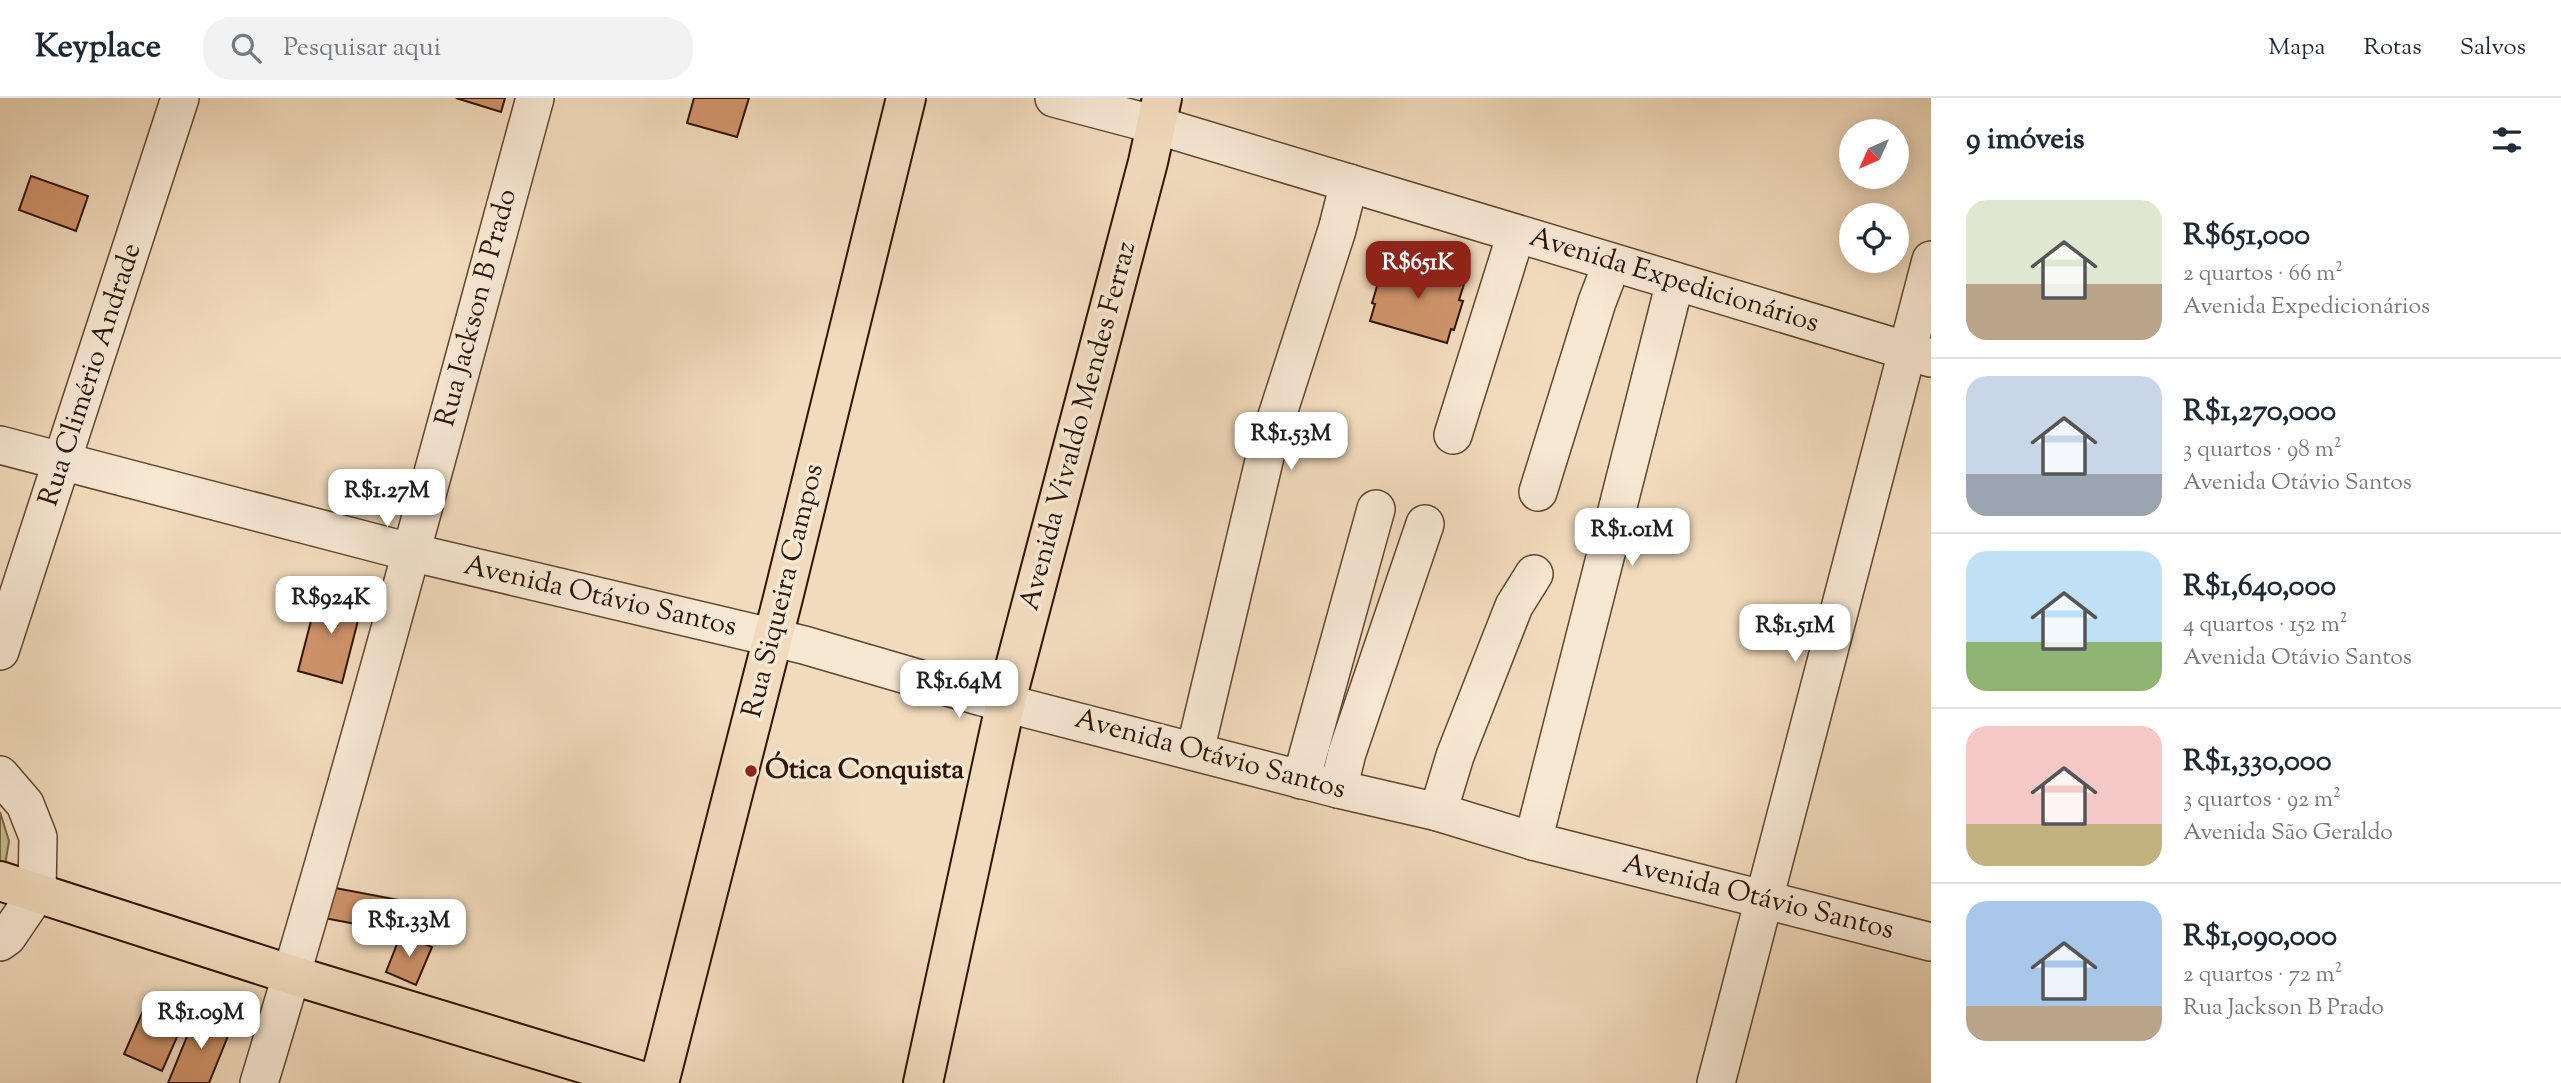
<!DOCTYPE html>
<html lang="pt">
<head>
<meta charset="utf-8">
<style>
  body { margin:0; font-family:"Sorts Mill Goudy",serif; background:#f2f2f3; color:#1f2937; height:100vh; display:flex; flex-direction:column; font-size:26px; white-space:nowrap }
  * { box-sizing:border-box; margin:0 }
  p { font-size:23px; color:#747a83 }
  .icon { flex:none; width:38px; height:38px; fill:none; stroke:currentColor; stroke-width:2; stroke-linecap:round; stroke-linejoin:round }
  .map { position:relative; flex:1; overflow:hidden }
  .side { display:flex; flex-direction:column; background:#fff; width:630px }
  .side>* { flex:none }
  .needle { width:46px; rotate:225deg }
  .buttons { position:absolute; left:1839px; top:21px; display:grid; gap:14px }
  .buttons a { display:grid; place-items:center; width:70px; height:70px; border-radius:50%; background:#fff; box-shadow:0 4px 18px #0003; font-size:35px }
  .price { position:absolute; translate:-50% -60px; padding:0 16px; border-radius:14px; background:#fff; color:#222; font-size:23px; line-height:46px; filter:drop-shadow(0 2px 4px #0008) }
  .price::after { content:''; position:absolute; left:50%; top:42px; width:21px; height:16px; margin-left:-10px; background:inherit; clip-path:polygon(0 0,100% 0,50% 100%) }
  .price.on { background:#8f2418; color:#fff }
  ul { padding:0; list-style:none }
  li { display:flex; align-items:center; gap:21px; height:175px; padding:0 35px }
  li+li { border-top:2px solid #e0e1e3 }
  li span { display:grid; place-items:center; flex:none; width:196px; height:140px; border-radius:21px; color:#555 }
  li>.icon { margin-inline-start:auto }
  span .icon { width:84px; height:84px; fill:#fffc; stroke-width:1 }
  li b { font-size:30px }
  h2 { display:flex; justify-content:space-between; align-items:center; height:84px; padding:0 35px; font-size:30px }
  header { display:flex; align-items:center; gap:42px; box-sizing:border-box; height:98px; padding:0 35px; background:#fff; border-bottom:2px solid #e0e1e3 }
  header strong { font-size:33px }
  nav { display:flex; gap:38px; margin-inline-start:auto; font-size:24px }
  .search { width:490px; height:63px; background:#f2f2f3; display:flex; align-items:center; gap:18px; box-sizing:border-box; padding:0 24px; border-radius:28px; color:#747a83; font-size:26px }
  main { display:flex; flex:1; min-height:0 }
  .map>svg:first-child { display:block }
  .green { fill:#c3bd8c; stroke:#7a6846; stroke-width:2 }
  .building { fill:#cf936a; stroke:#311400; stroke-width:2 }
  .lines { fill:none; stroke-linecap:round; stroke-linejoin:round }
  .minor-casing { stroke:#61462f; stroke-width:40 }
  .major-casing { stroke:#311400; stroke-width:42 }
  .minor { stroke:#f7e8d4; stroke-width:37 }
  .major { stroke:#f2dbbd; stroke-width:38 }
  .poi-dot { fill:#8f2418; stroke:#f7e8d4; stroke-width:2.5 }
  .labels { text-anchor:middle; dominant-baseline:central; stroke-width:7; stroke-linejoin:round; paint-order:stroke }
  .street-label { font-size:28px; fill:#311400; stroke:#f7e8d4 }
  .poi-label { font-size:28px; font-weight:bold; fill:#311400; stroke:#f7e8d4; text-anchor:start }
</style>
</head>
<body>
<header>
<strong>Keyplace</strong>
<div class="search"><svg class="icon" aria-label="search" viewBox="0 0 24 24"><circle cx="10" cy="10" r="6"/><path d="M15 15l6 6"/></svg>Pesquisar aqui</div>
<nav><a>Mapa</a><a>Rotas</a><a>Salvos</a></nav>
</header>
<main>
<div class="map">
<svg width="1931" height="985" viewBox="0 0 1931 985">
  <rect width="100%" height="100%" fill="#f2dbbd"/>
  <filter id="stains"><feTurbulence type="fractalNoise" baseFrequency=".00286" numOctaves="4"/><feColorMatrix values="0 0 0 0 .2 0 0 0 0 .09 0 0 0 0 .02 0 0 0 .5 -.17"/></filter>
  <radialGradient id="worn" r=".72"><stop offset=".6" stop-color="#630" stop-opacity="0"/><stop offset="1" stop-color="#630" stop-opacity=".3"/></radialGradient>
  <polygon class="green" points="0,714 9,743 5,767 0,765"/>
  <g class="building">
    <polygon points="456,0 505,0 501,14"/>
    <polygon points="694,0 749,0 737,39 687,25"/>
    <polygon points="31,78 88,98 76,133 19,112"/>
    <polygon points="1389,160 1465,183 1459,202 1463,203 1454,232 1451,231 1447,245 1370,223 1375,206 1372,205 1381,175 1384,176"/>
    <polygon points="319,492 363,503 342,585 298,573"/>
    <polygon points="330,789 404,803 398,834 324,820"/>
    <polygon points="401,836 432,849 416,887 386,874"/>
    <polygon points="150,897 188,914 162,973 124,956"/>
    <polygon points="197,914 232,928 209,985 168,985"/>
  </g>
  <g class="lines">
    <g class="minor-casing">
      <g id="minor">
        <polyline points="1054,0 1156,27 1931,260"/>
        <polyline points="1453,337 1516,136"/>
        <polyline points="0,347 410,454 804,547 982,599 1338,691 1438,714 1533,743 1931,844"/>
        <polyline points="1538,394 1597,204 1612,165"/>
        <polyline points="0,553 180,0"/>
        <polyline points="1195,653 1268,346 1337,132 1349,85"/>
        <polyline points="0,677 25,706 38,739 37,795 7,839 0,844"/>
        <polyline points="1301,682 1376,411"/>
        <polyline points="1338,691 1347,655 1425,426"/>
        <polyline points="1438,714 1455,658 1514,508 1534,476"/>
        <polyline points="1533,743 1675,184"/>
        <path d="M 259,985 C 358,659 445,329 535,0"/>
        <polyline points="1716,985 1931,162"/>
      </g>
    </g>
    <g class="major-casing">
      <g id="major">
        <polyline points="0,783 292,877 648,985"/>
        <polyline points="659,985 783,500 906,0"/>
        <polyline points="923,985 1006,603 1148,64 1162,0"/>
      </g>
    </g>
    <use href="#minor" class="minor"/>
    <use href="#major" class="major"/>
  </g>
  <circle class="poi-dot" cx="751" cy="673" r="7"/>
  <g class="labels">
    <g class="street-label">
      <text transform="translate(1674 183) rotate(17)">Avenida Expedicionários</text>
      <text transform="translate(477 210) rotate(-75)">Rua Jackson B Prado</text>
      <text transform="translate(91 277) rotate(-72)">Rua Climério Andrade</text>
      <text transform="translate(1079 328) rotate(-75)">Avenida Vivaldo Mendes Ferraz</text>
      <text transform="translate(784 493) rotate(-76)">Rua Siqueira Campos</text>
      <text transform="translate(600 499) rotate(13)">Avenida Otávio Santos</text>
      <text transform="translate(1210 657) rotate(15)">Avenida Otávio Santos</text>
      <text transform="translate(1758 800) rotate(14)">Avenida Otávio Santos</text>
    </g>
    <g class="poi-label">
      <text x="765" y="673">Ótica Conquista</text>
    </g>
  </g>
  <rect width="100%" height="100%" filter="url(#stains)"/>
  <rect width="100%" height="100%" fill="url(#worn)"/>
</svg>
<div class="buttons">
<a><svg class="needle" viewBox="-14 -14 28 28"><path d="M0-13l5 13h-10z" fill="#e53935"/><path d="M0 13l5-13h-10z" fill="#747a83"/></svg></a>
<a><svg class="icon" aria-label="locate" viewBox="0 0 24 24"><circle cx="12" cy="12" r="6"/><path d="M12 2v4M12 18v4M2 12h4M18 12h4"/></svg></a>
</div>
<b class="price on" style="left:1418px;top:203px">R$651K</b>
<b class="price" style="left:1291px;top:374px">R$1.53M</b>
<b class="price" style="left:387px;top:431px">R$1.27M</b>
<b class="price" style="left:1632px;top:470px">R$1.01M</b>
<b class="price" style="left:331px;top:538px">R$924K</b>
<b class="price" style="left:1795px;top:566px">R$1.51M</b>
<b class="price" style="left:959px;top:622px">R$1.64M</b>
<b class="price" style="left:409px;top:861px">R$1.33M</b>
<b class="price" style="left:201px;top:953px">R$1.09M</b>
</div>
<section class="side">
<h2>9 imóveis<svg class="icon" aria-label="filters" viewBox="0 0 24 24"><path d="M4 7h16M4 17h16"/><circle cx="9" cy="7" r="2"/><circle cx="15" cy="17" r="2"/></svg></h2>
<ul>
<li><span style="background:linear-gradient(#dfe7d0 60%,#b9a48a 0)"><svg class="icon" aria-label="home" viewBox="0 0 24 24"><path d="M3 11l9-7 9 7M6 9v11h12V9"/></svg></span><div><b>R$651,000</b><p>2 quartos · 66 m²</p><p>Avenida Expedicionários</p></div></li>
<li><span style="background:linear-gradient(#c9d6e8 70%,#9aa5b1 0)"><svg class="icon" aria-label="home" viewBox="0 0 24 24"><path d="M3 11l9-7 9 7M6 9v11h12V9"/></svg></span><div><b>R$1,270,000</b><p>3 quartos · 98 m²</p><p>Avenida Otávio Santos</p></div></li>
<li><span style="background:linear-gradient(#bfe0f5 65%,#8fb573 0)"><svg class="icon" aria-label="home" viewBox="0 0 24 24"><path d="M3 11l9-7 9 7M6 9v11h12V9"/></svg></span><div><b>R$1,640,000</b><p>4 quartos · 152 m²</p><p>Avenida Otávio Santos</p></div></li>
<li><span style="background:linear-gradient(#f6c9c9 70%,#c2b280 0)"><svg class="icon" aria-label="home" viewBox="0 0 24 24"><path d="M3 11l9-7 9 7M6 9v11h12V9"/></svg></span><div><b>R$1,330,000</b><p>3 quartos · 92 m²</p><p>Avenida São Geraldo</p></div></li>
<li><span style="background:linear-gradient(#a9c7e8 75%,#b9a48a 0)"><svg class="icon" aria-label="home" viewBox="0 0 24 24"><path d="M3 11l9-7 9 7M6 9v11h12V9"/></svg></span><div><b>R$1,090,000</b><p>2 quartos · 72 m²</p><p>Rua Jackson B Prado</p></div></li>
</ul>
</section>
</main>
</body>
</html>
